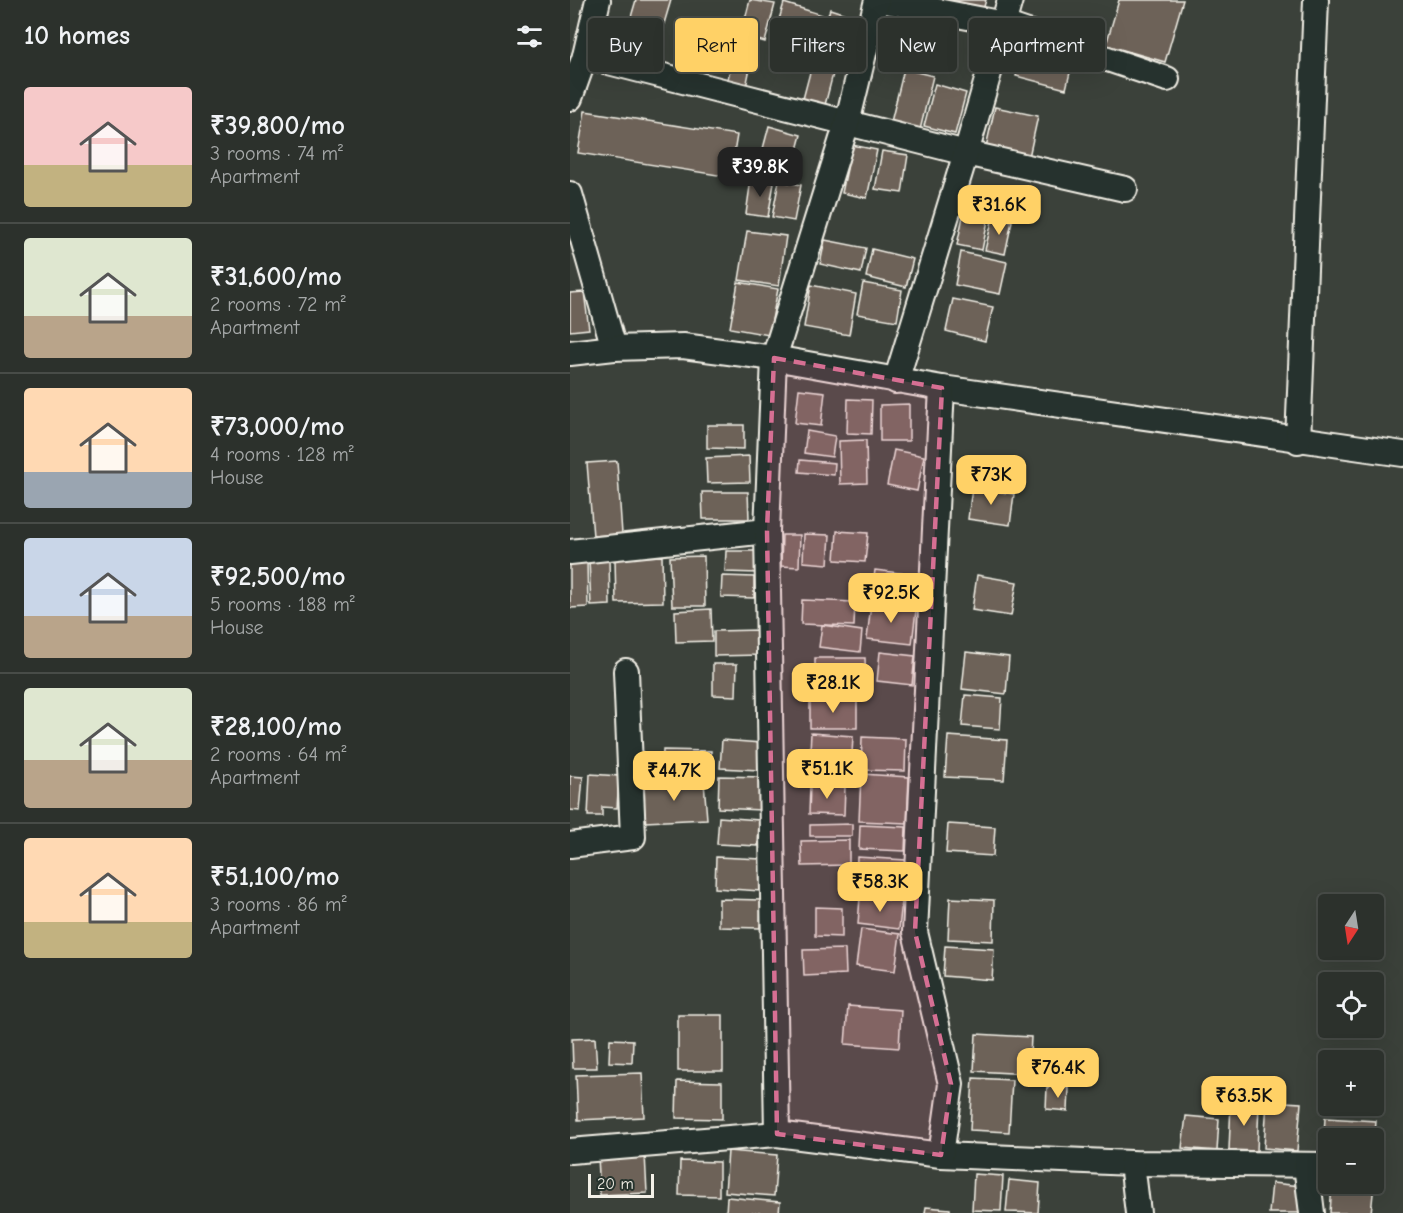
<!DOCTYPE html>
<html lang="en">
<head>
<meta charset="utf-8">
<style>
  body { margin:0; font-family:"Comic Neue",sans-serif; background:#343934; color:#f1f3f6; height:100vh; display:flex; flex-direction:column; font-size:22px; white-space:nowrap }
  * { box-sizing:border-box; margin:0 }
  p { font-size:20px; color:#a6a9a9 }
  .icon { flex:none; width:33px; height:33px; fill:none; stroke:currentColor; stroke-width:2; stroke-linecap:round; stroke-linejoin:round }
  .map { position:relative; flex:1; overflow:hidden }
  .sheet { display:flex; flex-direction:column; background:#2c312c; width:570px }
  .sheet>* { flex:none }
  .banner { position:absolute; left:18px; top:18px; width:570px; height:54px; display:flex; gap:12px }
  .needle { width:39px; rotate:192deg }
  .tools { position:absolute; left:748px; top:894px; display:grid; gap:12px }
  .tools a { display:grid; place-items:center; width:66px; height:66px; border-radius:6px; background:#2c312c; box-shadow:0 6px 24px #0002,0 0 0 2px #484c48; font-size:30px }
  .scale { position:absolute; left:18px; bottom:15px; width:66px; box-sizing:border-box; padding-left:6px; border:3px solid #f4f1e8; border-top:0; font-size:16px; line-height:21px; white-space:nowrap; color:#f4f1e8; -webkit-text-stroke:4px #26332d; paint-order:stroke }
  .price { position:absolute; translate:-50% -51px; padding:0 14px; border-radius:12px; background:#ffd166; color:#111; font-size:20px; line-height:39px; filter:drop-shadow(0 2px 3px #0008) }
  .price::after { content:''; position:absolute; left:50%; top:36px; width:18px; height:14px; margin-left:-9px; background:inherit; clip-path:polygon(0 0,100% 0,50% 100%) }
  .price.active { background:#222; color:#fff }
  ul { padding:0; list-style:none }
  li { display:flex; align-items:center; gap:18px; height:150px; padding:0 24px }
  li+li { border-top:2px solid #484c48 }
  li span { display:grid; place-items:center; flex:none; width:168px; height:120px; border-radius:6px; color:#555 }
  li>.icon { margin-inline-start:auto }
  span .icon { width:72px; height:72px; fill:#fffc; stroke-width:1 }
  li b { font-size:26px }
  h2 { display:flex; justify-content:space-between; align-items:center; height:72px; padding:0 24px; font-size:26px }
  .chip { padding:0 21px; border-radius:6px; background:#2c312c; box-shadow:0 6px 24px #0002,0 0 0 2px #484c48; font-size:21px; line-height:54px }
  .chip.active { background:#ffd166; color:#111 }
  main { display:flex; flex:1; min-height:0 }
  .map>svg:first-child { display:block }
  .building { fill:#6d6258; stroke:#f4f1e8; stroke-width:1.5 }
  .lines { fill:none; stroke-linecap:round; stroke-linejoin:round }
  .street-casing { stroke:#f4f1e8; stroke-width:28 }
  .street { stroke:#26332d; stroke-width:24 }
  .marked { fill:#d66f93; fill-opacity:0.2; stroke:#d66f93; stroke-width:4.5; stroke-dasharray:12 8; stroke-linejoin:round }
</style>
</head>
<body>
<main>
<section class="sheet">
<h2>10 homes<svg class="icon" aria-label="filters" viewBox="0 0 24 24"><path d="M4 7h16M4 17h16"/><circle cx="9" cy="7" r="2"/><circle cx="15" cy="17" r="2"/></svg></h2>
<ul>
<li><span style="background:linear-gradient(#f6c9c9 65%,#c2b280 0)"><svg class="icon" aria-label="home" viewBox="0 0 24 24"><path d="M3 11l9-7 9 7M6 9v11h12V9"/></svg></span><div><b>₹39,800/mo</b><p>3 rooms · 74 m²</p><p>Apartment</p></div></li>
<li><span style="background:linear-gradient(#dfe7d0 65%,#b9a48a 0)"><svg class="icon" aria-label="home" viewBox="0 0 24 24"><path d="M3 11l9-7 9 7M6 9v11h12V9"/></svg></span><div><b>₹31,600/mo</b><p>2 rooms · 72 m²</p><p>Apartment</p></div></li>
<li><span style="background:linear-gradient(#ffd9b3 70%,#9aa5b1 0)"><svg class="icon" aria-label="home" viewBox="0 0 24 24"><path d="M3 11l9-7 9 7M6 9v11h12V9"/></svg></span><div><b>₹73,000/mo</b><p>4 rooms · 128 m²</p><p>House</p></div></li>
<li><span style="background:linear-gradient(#c9d6e8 65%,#b9a48a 0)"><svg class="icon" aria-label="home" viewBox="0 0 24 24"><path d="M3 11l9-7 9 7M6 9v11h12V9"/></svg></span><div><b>₹92,500/mo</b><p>5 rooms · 188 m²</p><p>House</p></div></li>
<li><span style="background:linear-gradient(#dfe7d0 60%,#b9a48a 0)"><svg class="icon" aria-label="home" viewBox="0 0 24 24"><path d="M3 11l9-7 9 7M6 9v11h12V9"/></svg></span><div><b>₹28,100/mo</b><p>2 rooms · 64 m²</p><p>Apartment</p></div></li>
<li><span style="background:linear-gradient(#ffd9b3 70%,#c2b280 0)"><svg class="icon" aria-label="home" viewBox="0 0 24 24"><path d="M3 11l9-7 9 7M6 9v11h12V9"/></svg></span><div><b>₹51,100/mo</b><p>3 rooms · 86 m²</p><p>Apartment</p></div></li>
</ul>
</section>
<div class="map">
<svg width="833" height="1213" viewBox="0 0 833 1213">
  <rect width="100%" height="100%" fill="#3b413a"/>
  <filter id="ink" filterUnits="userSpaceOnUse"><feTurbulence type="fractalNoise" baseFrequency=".0167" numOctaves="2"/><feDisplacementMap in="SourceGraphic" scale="12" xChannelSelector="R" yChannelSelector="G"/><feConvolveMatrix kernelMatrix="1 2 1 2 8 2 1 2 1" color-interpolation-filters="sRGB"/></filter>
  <g filter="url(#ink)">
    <g class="building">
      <polygon points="66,0 101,0 93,27 61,17"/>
      <polygon points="180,0 205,4 195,42 171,35"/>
      <polygon points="372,0 416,0 412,13"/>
      <polygon points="549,0 613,0 595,62 536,45"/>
      <polygon points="214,3 252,15 239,58 201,46"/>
      <polygon points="260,9 285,17 272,59 247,52"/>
      <polygon points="317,10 348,19 335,66 304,57"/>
      <polygon points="454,44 504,56 496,89 446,76"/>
      <polygon points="166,45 184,49 176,87 157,83"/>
      <polygon points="243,61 265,66 255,105 233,99"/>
      <polygon points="334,69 363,76 350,130 321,122"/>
      <polygon points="365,84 396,93 385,134 354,126"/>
      <polygon points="425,107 468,116 459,157 416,147"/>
      <polygon points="15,111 167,135 160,177 8,153"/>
      <polygon points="199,126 231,135 222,168 190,160"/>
      <polygon points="282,145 307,150 297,198 272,193"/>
      <polygon points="312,151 338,155 332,193 305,189"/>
      <polygon points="181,179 204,183 198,217 176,214"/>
      <polygon points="209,181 231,185 224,221 202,217"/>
      <polygon points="393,216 418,220 412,250 387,245"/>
      <polygon points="423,217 442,221 435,254 415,250"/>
      <polygon points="177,231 216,236 209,286 169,280"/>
      <polygon points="255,240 296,248 291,273 250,264"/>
      <polygon points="302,249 343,259 336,287 296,277"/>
      <polygon points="391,252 437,262 430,294 385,285"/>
      <polygon points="168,282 208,289 199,335 160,328"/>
      <polygon points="293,283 332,290 327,321 287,314"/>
      <polygon points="241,285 286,294 279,335 234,327"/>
      <polygon points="14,292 19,329 0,331 0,293"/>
      <polygon points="383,299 423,307 415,341 376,331"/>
      <polygon points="229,389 255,392 251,426 225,423"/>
      <polygon points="278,399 302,400 301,434 277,433"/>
      <polygon points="339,404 339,441 310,441 310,405"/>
      <polygon points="137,425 174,425 174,449 137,448"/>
      <polygon points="237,431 265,436 262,457 234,453"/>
      <polygon points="296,440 297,483 270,484 269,441"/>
      <polygon points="324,450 354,456 347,491 317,485"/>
      <polygon points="179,456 180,482 137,483 136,458"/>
      <polygon points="230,460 265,463 264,475 229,472"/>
      <polygon points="47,461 52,534 23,536 17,463"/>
      <polygon points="402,488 444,494 440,525 398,519"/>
      <polygon points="132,492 178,492 179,519 133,519"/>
      <polygon points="267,531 298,533 295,562 265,560"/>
      <polygon points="234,534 260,535 258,564 233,562"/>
      <polygon points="212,535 230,535 229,567 211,566"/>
      <polygon points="156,551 188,551 188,573 155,572"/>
      <polygon points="92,556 93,602 46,603 45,558"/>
      <polygon points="134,556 135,606 102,606 100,557"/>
      <polygon points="19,559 39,559 40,605 21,606"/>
      <polygon points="17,561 18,607 0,608 0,562"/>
      <polygon points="305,570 344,575 340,605 301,600"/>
      <polygon points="407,575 447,582 441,616 402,610"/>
      <polygon points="152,576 184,577 184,598 151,597"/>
      <polygon points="232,600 285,602 284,626 231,624"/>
      <polygon points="301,604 346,610 342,644 297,639"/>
      <polygon points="141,609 142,641 106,642 105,611"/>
      <polygon points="252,625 292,631 290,652 249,647"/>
      <polygon points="190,630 191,655 144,656 144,631"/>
      <polygon points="310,652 345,656 342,685 307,681"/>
      <polygon points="396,652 439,657 436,694 392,689"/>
      <polygon points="245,658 295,658 296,689 245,690"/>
      <polygon points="143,664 167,664 166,696 143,695"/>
      <polygon points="395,695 432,698 430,729 392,726"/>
      <polygon points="240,700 287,701 287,728 240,728"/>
      <polygon points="241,733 283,736 281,772 239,769"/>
      <polygon points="378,736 437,740 434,780 375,777"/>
      <polygon points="292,737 336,739 335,771 291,770"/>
      <polygon points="152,740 191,743 189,770 150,768"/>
      <polygon points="93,750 141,751 140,781 92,779"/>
      <polygon points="20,774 49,776 47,808 32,807 32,816 18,816"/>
      <polygon points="291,774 339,777 337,823 289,821"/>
      <polygon points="0,776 13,777 10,811 0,810"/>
      <polygon points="149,776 192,777 191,810 148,808"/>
      <polygon points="134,782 137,819 75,822 72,785"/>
      <polygon points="240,786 275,787 274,815 239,814"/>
      <polygon points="149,817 189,820 188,846 147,844"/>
      <polygon points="282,824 282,836 240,836 240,825"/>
      <polygon points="378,824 425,827 423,856 376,853"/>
      <polygon points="290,825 336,827 335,851 289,849"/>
      <polygon points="279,840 279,865 232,866 231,841"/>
      <polygon points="146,857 192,859 191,891 145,888"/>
      <polygon points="287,857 336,860 334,888 286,885"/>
      <polygon points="290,897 332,901 329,929 288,924"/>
      <polygon points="380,898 424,900 423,941 378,939"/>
      <polygon points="149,899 191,900 190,928 149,927"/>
      <polygon points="245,907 272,908 272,937 245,936"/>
      <polygon points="291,929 330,934 325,971 286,966"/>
      <polygon points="375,946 424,949 422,980 373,976"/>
      <polygon points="275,949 276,974 234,976 233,950"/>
      <polygon points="278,1006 331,1010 329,1048 275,1044"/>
      <rect x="108" y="1015" width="45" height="56"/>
      <polygon points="406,1034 461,1037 459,1074 404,1071"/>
      <polygon points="25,1038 27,1068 3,1068 2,1039"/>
      <polygon points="40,1039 63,1040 62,1063 39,1062"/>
      <polygon points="72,1073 74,1117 8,1120 6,1075"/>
      <polygon points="403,1078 442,1080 439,1132 400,1130"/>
      <polygon points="107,1081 152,1082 152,1119 106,1118"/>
      <polygon points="477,1087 499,1088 498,1111 476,1109"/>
      <polygon points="697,1101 731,1103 727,1151 694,1148"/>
      <polygon points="661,1103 689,1105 687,1151 659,1150"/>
      <polygon points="616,1116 649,1119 647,1151 612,1148"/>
      <polygon points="755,1118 806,1121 804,1146 804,1138 759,1138 759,1153 753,1152"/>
      <polygon points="158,1151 207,1155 204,1196 155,1192"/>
      <polygon points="75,1154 77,1193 30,1195 28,1156"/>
      <polygon points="110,1161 149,1162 149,1196 109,1195"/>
      <polygon points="404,1174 433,1176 431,1211 402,1210"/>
      <polygon points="439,1180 470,1183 468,1213 436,1212"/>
      <polygon points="702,1183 731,1186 729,1213 699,1213"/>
      <polygon points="762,1184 804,1184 801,1213 760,1213"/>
      <polygon points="157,1197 210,1202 209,1213 156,1213"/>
      <polygon points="356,1207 380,1209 380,1213 355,1213"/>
    </g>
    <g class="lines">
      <g class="street-casing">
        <g id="street">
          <polyline points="310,0 434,24 597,79"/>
          <polyline points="15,56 396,153 555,189"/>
          <polyline points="0,98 15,56 28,0"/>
          <polyline points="0,194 44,348"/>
          <polyline points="0,353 44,348 113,346 204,358 372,388 833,454"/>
          <polyline points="326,381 396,153 440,0"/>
          <polyline points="728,441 746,0"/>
          <polyline points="0,552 197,531"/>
          <polyline points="0,845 63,837 56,671"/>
          <polyline points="207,1134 197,531 204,358 277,123 307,0"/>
          <polyline points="0,1151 207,1134 371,1155 562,1163 759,1165"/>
          <polyline points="371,1155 381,1084 345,932 372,388"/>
          <polyline points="562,1163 568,1213"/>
          <polyline points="736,1165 742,1213"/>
        </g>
      </g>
      <use href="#street" class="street"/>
    </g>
  </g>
  <path class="marked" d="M 204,358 L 372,388 L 345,932 L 381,1084 L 371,1155 L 207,1134 L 197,531 Z"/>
</svg>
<div class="tools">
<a><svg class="needle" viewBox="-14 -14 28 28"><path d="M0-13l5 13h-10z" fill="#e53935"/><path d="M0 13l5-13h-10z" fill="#a6a9a9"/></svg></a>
<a><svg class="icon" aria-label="locate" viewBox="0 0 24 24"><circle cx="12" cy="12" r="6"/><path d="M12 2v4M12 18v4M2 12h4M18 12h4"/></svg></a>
<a>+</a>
<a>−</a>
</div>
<div class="scale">20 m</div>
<b class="price active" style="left:190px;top:198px">₹39.8K</b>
<b class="price" style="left:429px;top:236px">₹31.6K</b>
<b class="price" style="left:421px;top:506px">₹73K</b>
<b class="price" style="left:321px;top:624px">₹92.5K</b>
<b class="price" style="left:263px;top:714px">₹28.1K</b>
<b class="price" style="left:257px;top:800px">₹51.1K</b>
<b class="price" style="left:104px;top:802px">₹44.7K</b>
<b class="price" style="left:310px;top:913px">₹58.3K</b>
<b class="price" style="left:488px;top:1099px">₹76.4K</b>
<b class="price" style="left:674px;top:1127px">₹63.5K</b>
<div class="banner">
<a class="chip">Buy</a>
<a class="chip active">Rent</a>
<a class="chip">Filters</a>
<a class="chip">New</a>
<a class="chip">Apartment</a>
</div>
</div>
</main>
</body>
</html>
